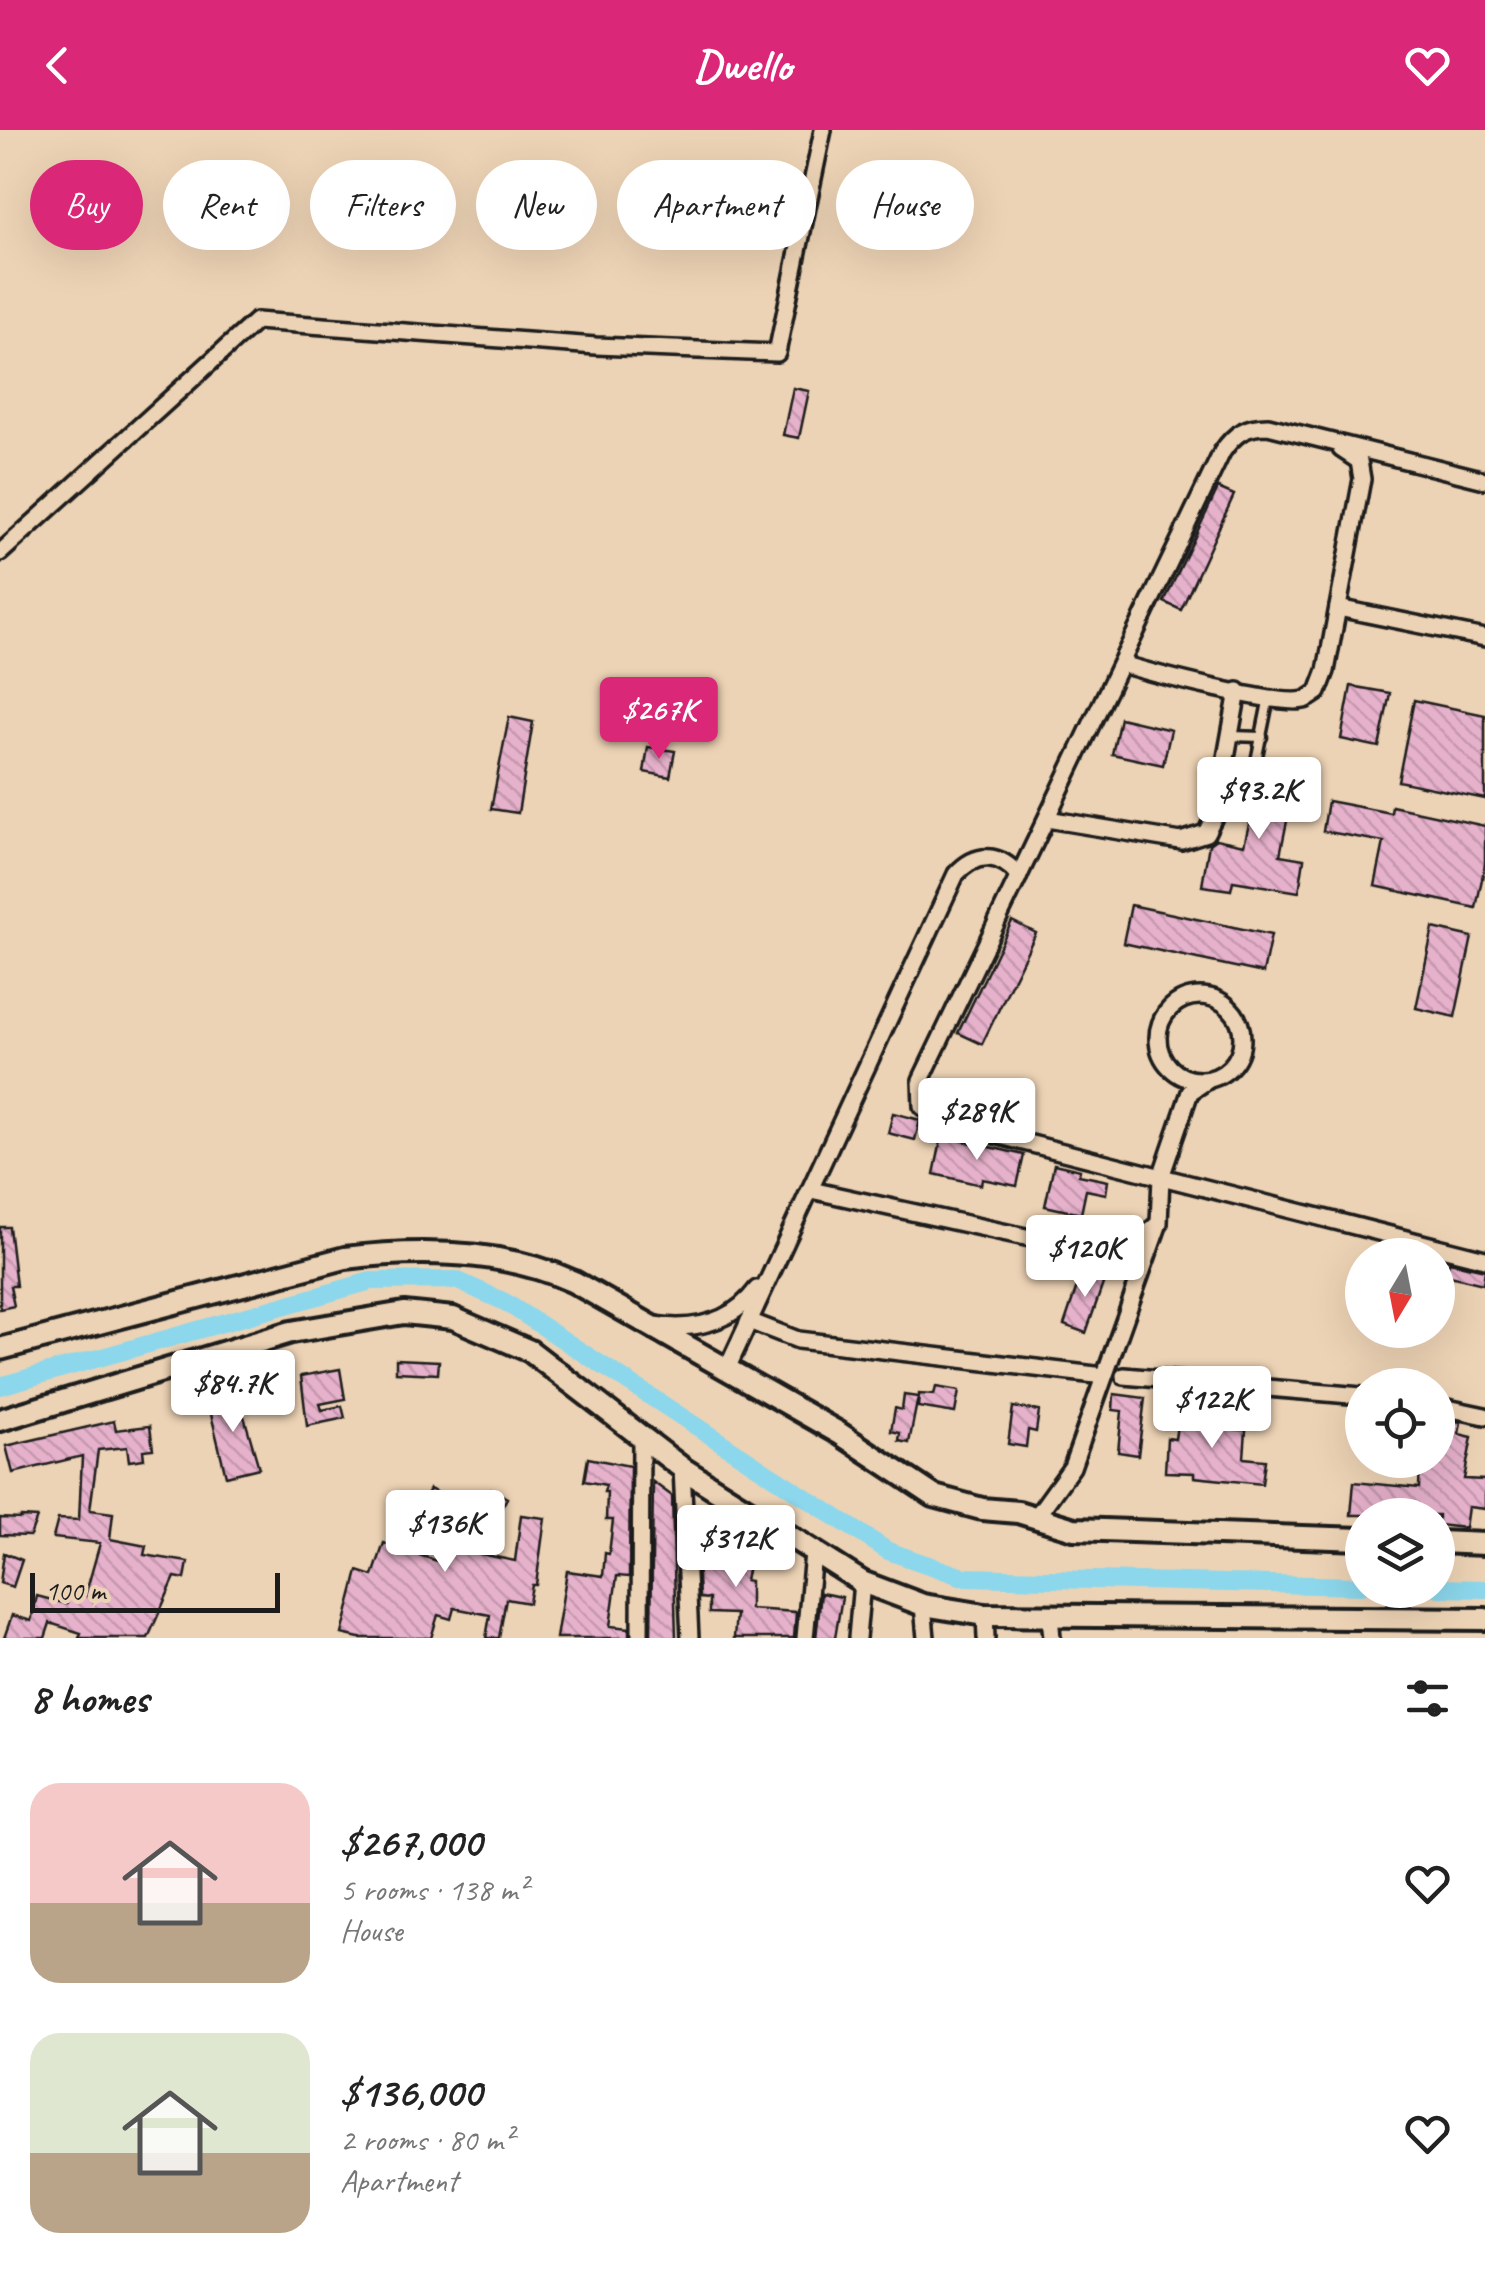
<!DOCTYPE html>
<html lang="en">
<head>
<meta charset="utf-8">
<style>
  body { margin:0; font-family:Caveat,sans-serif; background:#f6f6f6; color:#222; height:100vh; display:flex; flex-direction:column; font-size:38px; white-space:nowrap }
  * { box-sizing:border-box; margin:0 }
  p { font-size:32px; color:#767676 }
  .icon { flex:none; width:55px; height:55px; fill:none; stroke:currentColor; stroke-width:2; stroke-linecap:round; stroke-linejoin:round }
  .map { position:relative; height:1508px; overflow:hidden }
  .drawer { display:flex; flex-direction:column; background:#fff; flex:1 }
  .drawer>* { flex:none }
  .guide { position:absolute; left:30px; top:30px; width:1425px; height:90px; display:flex; gap:20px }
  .needle { width:65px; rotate:190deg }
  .buttons { position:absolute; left:1345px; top:1108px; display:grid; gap:20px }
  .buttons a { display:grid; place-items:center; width:110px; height:110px; border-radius:50%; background:#fff; box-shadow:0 10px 40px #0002; font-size:50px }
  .scale { position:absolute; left:30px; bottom:25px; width:250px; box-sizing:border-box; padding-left:10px; border:5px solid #1c1c1c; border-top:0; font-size:28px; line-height:35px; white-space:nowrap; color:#1c1c1c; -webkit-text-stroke:8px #edd3b5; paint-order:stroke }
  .price { position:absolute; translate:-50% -85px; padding:0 22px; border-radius:10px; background:#fff; color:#222; font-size:32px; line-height:65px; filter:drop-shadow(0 2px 5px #0008) }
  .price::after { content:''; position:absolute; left:50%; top:60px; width:30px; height:22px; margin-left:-15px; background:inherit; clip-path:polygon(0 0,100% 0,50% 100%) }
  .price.selected { background:#db2777; color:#fff }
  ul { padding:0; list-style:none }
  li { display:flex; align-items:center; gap:30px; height:250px; padding:0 30px }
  li span { display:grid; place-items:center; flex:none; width:280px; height:200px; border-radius:30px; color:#555 }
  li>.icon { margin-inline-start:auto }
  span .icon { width:120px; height:120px; fill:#fffc; stroke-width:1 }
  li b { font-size:42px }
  h2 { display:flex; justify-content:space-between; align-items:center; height:120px; padding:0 30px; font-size:42px }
  .pill { padding:0 35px; border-radius:45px; background:#fff; box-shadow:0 10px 40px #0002; font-size:35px; line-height:90px }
  .pill.selected { background:#db2777; color:#fff }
  header { display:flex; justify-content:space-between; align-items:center; height:130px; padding:0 30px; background:#db2777; color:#fff; font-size:45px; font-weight:700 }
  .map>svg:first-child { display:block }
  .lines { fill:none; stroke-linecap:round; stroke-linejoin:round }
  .canal { stroke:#8cd7ec; stroke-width:18 }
  .building { fill:url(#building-back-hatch); stroke:#1c1c1c; stroke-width:2.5 }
  .lane-casing { stroke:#1c1c1c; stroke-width:15 }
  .street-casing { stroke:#1c1c1c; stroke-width:22 }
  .secondary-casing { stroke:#1c1c1c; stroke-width:28 }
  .lane { stroke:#edd3b5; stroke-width:8 }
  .street { stroke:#edd3b5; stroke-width:15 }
  .secondary { stroke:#edd3b5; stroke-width:20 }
</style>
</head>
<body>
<header><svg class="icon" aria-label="back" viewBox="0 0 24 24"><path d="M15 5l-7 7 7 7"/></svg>Dwello<svg class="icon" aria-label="heart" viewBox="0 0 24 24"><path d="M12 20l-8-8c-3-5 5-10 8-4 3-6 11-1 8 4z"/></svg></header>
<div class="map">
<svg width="1485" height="1508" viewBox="0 0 1485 1508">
  <defs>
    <pattern id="building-back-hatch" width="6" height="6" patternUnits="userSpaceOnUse" patternTransform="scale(2.5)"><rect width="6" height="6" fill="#e6b1cb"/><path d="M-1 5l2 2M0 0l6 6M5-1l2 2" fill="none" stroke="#c598ae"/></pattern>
  </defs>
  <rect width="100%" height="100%" fill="#edd3b5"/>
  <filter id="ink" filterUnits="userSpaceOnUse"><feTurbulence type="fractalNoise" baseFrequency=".01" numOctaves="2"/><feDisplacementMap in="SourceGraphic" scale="20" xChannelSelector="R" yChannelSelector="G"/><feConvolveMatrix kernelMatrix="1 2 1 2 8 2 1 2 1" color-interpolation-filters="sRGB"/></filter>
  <g filter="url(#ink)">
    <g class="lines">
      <g class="canal">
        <polyline points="0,1256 371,1151 456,1150 505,1172 888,1421 963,1447 1362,1456"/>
        <polyline points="1438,1458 1485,1459"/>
      </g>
    </g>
    <g class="building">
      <polygon points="793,258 809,261 799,308 783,305"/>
      <polygon points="1218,358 1234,365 1181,480 1164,472"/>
      <polygon points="1351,556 1390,563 1379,617 1341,609"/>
      <polygon points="1414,570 1485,585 1485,669 1398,651"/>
      <polygon points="509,587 533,592 518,683 491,679"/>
      <polygon points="1120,588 1171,600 1163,635 1112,624"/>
      <polygon points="648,617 675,621 670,647 644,642"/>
      <polygon points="1263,635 1297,643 1280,725 1304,729 1299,762 1233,751 1231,760 1202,756 1209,714 1216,709 1244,715"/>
      <polygon points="1328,671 1391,683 1392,676 1485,696 1485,734 1476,778 1375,756 1384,712 1323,701"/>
      <polygon points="1131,775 1271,805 1263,843 1123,813"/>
      <polygon points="1012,791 1036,803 982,914 958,903"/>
      <polygon points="1433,798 1472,807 1455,887 1416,878"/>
      <polygon points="893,983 920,990 915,1010 888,1003"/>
      <polygon points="942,1006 1024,1025 1017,1056 982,1049 981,1055 934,1044"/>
      <polygon points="1054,1034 1080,1040 1079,1045 1108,1051 1106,1064 1086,1060 1081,1084 1045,1076"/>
      <polygon points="0,1097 9,1097 16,1156 10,1156 14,1176 0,1179"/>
      <polygon points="1449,1132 1485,1140 1483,1154 1446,1145"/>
      <polygon points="1083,1138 1106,1145 1086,1203 1064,1195"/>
      <polygon points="396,1229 439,1231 438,1244 396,1242"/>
      <polygon points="340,1239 345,1269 320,1274 322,1280 342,1276 345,1288 307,1296 301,1246"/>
      <polygon points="936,1257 959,1261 955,1283 918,1277 919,1264 934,1265"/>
      <polygon points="237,1262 259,1338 226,1346 208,1272"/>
      <polygon points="1114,1264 1145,1268 1138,1325 1118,1322 1122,1281 1113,1280"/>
      <polygon points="904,1265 918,1267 909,1313 899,1311 900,1303 891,1301 895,1278 902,1280"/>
      <polygon points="1013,1277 1039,1281 1036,1302 1028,1300 1026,1317 1008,1314"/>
      <polygon points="1227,1286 1228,1299 1246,1300 1244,1328 1265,1330 1262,1354 1194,1347 1194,1343 1165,1342 1167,1308 1175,1309 1178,1288"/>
      <polygon points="1438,1288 1461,1292 1459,1304 1472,1307 1464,1349 1485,1350 1485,1379 1468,1377 1465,1398 1438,1395 1438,1385 1351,1385 1354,1352 1419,1358 1420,1330 1438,1330"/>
      <polygon points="114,1291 116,1300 150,1296 153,1319 143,1320 144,1329 129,1331 127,1317 98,1320 90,1380 113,1383 110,1409 146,1416 144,1425 188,1432 185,1449 175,1447 148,1508 79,1508 81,1503 50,1493 45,1508 4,1508 12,1485 31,1491 37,1466 67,1474 70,1462 85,1466 100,1413 53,1408 58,1389 79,1390 82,1326 13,1343 6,1316"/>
      <polygon points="588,1328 630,1336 629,1447 617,1446 610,1496 629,1498 629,1508 556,1508 567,1441 603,1446 605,1423 609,1424 613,1390 606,1390 607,1362 604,1362 606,1355 584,1351"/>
      <polygon points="653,1352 672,1366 676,1508 651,1508"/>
      <polygon points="430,1359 477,1384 491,1359 507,1368 476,1423 515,1431 521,1385 545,1388 536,1455 532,1455 529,1473 506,1469 499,1508 486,1508 490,1485 454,1478 451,1489 438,1485 431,1508 359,1508 342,1504 358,1441 373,1446 384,1413 443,1433 454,1408 415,1387"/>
      <polygon points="21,1387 37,1388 30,1406 0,1405 0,1388 21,1389"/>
      <polygon points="696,1403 753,1416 745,1450 750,1451 750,1479 796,1482 794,1508 734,1508 736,1484 709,1483 709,1469 699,1468"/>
      <polygon points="4,1423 22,1430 13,1457 0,1453"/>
      <polygon points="821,1463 842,1467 835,1508 816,1508"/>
    </g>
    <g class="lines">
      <g class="lane-casing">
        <g id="lane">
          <polyline points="1231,606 1262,607"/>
          <polyline points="1249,666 1269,567"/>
        </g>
      </g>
      <g class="street-casing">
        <g id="street">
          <path d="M 1485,350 L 1268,296 C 1246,296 1235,303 1222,322 L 921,950 L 922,976 L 941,991 L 1485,1129"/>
          <polyline points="0,423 256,191 596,216 777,223 823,0"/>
          <polyline points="1338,478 1485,508"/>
          <path d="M 1122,534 C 1151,543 1279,577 1304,570 C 1309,569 1313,565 1318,562 L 1326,541 L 1362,349 L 1359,331 L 1341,319"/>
          <polyline points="1047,689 1181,711 1206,703 1216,683 1238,561"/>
          <circle cx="1200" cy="908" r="42"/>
          <polyline points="811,1060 1117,1127 1158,1094"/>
          <polyline points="749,1191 798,1210 1104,1246"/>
          <path d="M 653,1195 C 693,1201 732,1193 757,1159"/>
          <path d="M 726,1241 L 956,744 C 977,721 1000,723 1019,746"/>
          <polyline points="1124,1246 1362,1266"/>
          <polyline points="1438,1276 1485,1286"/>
          <polyline points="682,1338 690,1508"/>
          <polyline points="1036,1387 1072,1337 1159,1093 1161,1047 1190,962 1208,950"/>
          <polyline points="923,1475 926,1508"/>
          <polyline points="985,1485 986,1508"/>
          <polyline points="1050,1486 1052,1508"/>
          <polyline points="640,1508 641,1305"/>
          <polyline points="805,1508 813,1423"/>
          <polyline points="857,1508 862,1452"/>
        </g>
      </g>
      <g class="secondary-casing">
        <g id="secondary">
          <path d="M 0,1219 L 345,1128 C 419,1119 505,1120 574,1152 L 839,1303 L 934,1366 L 982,1379 L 1018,1382 L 1074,1399 L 1362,1409"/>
          <polyline points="0,1290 291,1202 404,1183 453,1188 530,1221 682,1338 862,1452 923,1475 985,1485 1485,1489"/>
          <polyline points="1438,1412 1485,1414"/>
        </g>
      </g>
      <use href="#lane" class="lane"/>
      <use href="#street" class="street"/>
      <use href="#secondary" class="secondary"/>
    </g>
  </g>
</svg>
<div class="buttons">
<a><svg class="needle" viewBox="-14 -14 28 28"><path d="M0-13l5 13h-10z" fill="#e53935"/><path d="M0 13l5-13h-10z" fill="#767676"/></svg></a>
<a><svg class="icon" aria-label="locate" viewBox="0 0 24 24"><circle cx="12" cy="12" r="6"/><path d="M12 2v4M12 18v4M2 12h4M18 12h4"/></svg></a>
<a><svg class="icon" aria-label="layers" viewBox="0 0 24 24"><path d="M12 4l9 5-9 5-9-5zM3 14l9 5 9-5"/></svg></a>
</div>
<div class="scale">100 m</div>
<b class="price selected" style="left:659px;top:632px">$267K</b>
<b class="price" style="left:1259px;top:712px">$93.2K</b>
<b class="price" style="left:977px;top:1033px">$289K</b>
<b class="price" style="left:1085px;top:1170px">$120K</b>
<b class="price" style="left:233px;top:1305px">$84.7K</b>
<b class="price" style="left:1212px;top:1321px">$122K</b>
<b class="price" style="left:445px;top:1445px">$136K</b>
<b class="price" style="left:736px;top:1460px">$312K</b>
<div class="guide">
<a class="pill selected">Buy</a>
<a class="pill">Rent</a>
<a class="pill">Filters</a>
<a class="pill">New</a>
<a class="pill">Apartment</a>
<a class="pill">House</a>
</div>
</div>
<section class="drawer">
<h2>8 homes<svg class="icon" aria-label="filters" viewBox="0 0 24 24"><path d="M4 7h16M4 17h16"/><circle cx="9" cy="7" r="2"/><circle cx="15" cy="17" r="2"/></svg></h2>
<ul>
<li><span style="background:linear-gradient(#f6c9c9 60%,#b9a48a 0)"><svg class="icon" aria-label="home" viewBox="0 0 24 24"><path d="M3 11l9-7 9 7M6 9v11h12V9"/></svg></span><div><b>$267,000</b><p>5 rooms · 138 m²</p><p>House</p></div><svg class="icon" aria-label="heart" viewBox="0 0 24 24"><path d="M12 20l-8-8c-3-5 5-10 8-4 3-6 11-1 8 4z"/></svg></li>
<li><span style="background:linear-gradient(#dfe7d0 60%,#b9a48a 0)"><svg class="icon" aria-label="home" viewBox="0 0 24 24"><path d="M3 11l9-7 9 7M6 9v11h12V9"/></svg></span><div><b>$136,000</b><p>2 rooms · 80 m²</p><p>Apartment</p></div><svg class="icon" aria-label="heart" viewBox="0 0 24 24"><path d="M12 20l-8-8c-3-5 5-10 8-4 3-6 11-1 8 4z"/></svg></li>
</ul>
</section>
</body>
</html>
